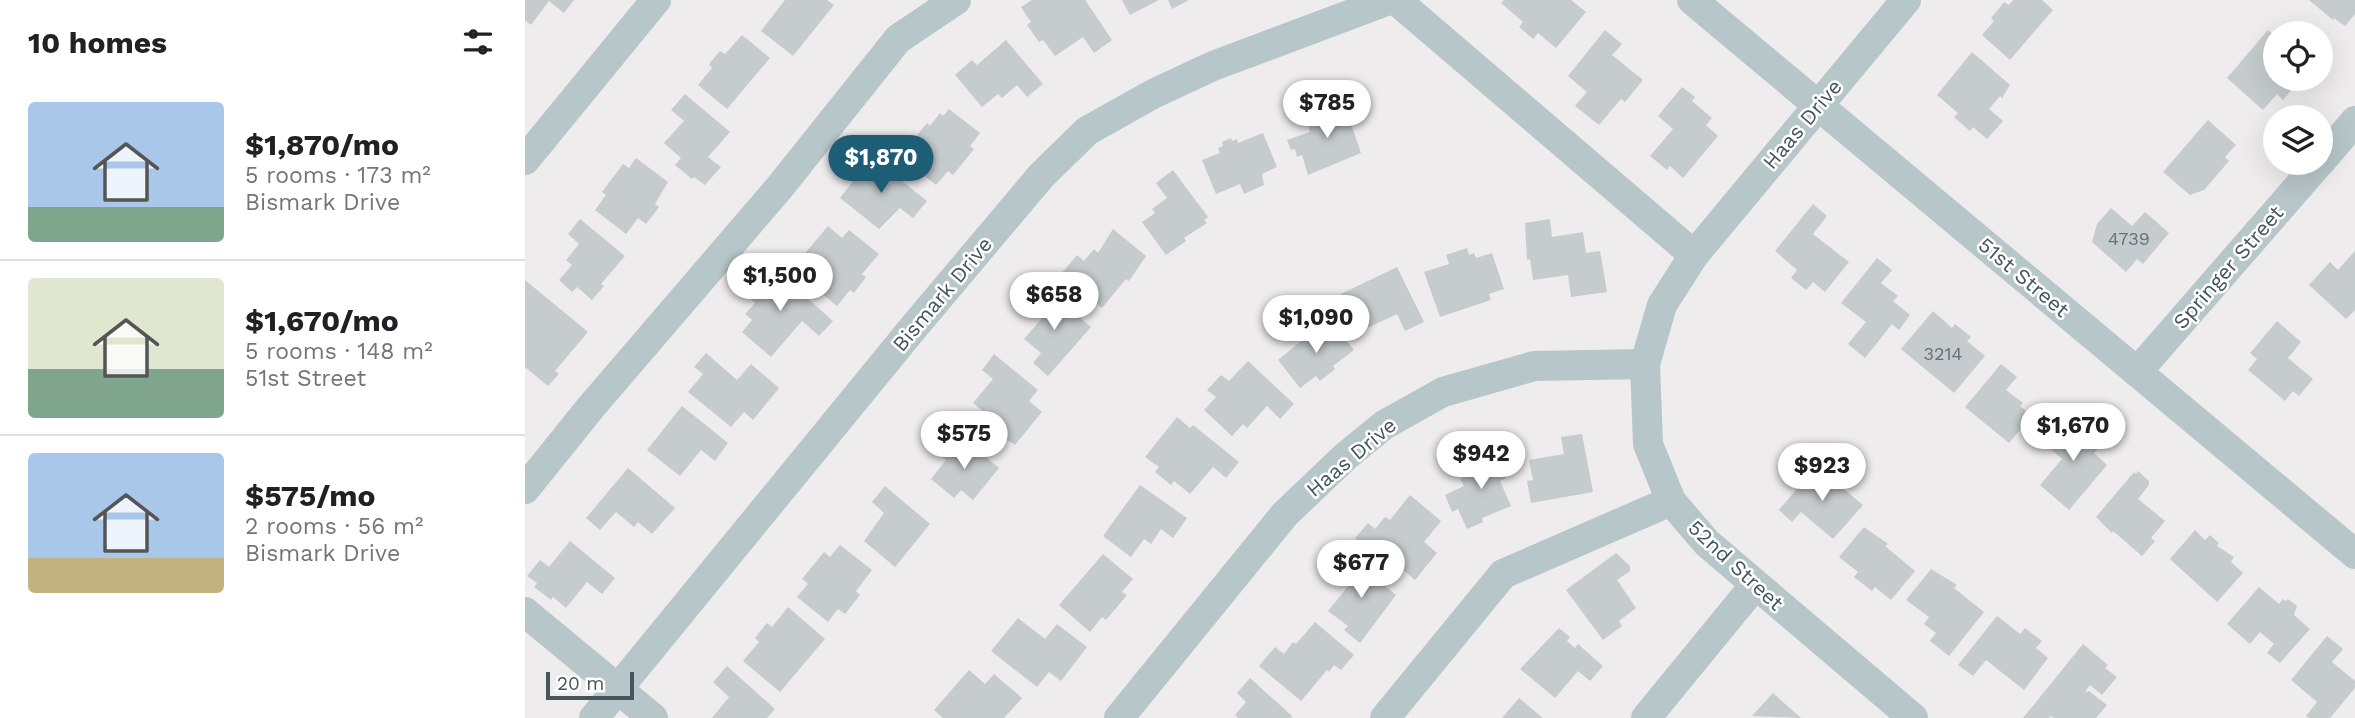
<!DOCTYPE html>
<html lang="en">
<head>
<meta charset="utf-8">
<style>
  body { margin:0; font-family:"Work Sans",sans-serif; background:#f2f2f2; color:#202124; height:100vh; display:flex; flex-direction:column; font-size:26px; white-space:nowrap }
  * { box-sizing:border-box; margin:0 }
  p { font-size:23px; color:#757577 }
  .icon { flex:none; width:38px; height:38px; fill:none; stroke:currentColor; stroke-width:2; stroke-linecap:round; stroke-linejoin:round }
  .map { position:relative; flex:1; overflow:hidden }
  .details { display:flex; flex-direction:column; background:#fff; width:525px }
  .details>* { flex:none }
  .buttons { position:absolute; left:1738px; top:21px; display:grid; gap:14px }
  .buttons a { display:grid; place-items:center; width:70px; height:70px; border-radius:50%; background:#fff; box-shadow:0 7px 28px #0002; font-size:35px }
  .scale { position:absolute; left:21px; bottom:18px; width:88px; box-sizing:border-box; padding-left:7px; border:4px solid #455559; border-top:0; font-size:19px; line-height:24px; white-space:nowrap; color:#455559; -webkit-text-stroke:5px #fff; paint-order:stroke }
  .price { position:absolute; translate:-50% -60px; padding:0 16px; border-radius:24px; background:#fff; color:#222; font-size:23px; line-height:46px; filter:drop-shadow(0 2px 4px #0008) }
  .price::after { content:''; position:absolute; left:50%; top:42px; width:21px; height:16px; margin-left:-10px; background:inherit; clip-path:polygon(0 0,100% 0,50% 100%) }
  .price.active { background:#1e5d76; color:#fff }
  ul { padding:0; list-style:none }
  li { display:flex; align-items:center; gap:21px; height:175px; padding:0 28px }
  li+li { border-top:2px solid #e0e0e0 }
  li span { display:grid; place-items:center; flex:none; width:196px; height:140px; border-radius:7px; color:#555 }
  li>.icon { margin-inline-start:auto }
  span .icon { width:84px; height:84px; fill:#fffc; stroke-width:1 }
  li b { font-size:30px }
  h2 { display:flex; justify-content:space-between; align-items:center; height:84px; padding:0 28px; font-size:30px }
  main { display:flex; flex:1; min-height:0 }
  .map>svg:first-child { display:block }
  .building { fill:#c6cbce }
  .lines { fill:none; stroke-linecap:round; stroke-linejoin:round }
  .minor { stroke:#b7c6c9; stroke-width:30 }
  .labels { text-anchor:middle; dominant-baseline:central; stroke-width:5; stroke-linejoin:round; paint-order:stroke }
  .number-label { font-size:18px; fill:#657276 }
  .street-label { font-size:21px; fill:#455559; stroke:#fff }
</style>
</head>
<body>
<main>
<section class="details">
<h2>10 homes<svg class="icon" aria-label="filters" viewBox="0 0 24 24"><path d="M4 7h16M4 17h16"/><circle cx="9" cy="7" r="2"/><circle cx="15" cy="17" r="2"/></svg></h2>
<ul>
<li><span style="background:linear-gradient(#a9c7e8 75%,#7fa58c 0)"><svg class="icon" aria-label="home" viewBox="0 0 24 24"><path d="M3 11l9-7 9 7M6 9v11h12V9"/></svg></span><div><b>$1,870/mo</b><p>5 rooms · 173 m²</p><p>Bismark Drive</p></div></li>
<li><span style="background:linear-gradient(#dfe7d0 65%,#7fa58c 0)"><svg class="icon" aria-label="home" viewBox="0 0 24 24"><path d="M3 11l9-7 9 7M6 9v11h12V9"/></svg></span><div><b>$1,670/mo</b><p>5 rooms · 148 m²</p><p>51st Street</p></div></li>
<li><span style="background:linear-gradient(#a9c7e8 75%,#c2b280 0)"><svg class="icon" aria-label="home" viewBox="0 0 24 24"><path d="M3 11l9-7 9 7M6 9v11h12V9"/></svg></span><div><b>$575/mo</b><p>2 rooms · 56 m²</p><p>Bismark Drive</p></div></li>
</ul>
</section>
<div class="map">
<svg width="1830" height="718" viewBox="0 0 1830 718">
  <rect width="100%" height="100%" fill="#efeced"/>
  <g class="building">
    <polygon points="0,0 49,0 39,13 24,1 6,25 0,20"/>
    <polygon points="260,0 302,0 309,5 268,56 236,31"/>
    <polygon points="507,0 560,0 587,40 569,53 558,37 530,56 518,40 514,42 502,25 506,22 496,7"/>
    <polygon points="597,0 634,0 605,15"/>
    <polygon points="643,0 664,0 647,9"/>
    <polygon points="979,0 1046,0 1061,12 1031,48 1013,33 1008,39 994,27 998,22 976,3"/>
    <polygon points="1488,0 1517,0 1528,10 1485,60 1457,35 1469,21 1466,18 1479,2 1484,5"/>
    <polygon points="1784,0 1830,0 1830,14 1820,26 1809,18 1808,20"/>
    <polygon points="1080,30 1097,44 1087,55 1118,80 1100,102 1096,99 1074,125 1050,106 1062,92 1043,76"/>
    <polygon points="1743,30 1750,36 1750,79 1767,79 1772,83 1758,100 1752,94 1738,110 1702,78"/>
    <polygon points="217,35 245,58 202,109 173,85 187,68 184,64 195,51 200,54"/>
    <polygon points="481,40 518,84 502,97 492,85 477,98 473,94 457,107 430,75 447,60 452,65"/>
    <polygon points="1447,52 1485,85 1477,98 1475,96 1464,109 1478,121 1462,139 1448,127 1445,131 1429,117 1433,113 1412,95"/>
    <polygon points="1157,87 1170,97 1167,101 1187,118 1181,125 1193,136 1158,178 1145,166 1142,170 1125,156 1148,129 1133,116"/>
    <polygon points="160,94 205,132 183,157 196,167 180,185 169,177 167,179 150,165 156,158 139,143 159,121 146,110"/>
    <polygon points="817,98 836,153 783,175 777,155 772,157 770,149 766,150 762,140 785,132 783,125 801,118 797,105"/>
    <polygon points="424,109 455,133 445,146 449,149 428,175 423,171 411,185 381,161 395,144 389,139 402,123 405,126 415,113 418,116"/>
    <polygon points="1683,120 1711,145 1700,157 1704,161 1679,190 1665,195 1638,172"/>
    <polygon points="738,133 752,167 737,174 739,185 719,194 715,184 691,194 677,160 695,153 693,148 698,146 697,142 706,138 707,141 712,139 713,143"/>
    <polygon points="347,157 402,201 388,218 375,208 354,229 315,198"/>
    <polygon points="111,158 143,182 130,204 134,207 121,224 113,218 101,234 70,210 81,195 77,192 98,164 104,168"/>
    <polygon points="648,170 683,217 679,220 682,223 659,238 661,241 641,255 617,222 630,213 627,209 642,198 631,183"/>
    <polygon points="1288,204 1302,216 1288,234 1324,262 1300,292 1288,282 1281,290 1266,278 1272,270 1250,251"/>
    <polygon points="1586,208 1607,226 1620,212 1644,233 1618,264 1612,259 1601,272 1567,242 1572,224"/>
    <polygon points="55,219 100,256 76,284 79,286 67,300 52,287 47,292 34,280 47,265 41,260 54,244 43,234"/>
    <polygon points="1025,219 1027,237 1058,232 1061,253 1075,251 1082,292 1046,297 1043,275 1008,280 1005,259 1002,260 1000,223"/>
    <polygon points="303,226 317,238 324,230 354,254 337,274 341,277 329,293 325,290 312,306 267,269"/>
    <polygon points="588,229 621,256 604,281 601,279 577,308 536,274 552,255 559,261 569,249 573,253"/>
    <polygon points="942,248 944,255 949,253 951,258 967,253 979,289 964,294 966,300 915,317 899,272 924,264 921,255"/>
    <polygon points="1830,251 1830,310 1821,319 1784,285 1805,262 1813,270"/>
    <polygon points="1352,258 1367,270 1356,283 1373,296 1368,301 1385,315 1374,330 1367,324 1340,358 1323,344 1341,322 1316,303"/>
    <polygon points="247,267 308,321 294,336 277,321 246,357 217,332 227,320 220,314 230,303 222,296"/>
    <polygon points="872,267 899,322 880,331 872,314 838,330 830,312 825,314 816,294"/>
    <polygon points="0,280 63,332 30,371 34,374 23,386 0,367"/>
    <polygon points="520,289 566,327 523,376 508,363 516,353 499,339 518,317 505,306"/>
    <polygon points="1408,311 1427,328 1430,324 1446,337 1442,341 1460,356 1429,393 1376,349"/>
    <polygon points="806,321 829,350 808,366 810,369 795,381 791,376 775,388 753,360 791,329 793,331"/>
    <polygon points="1752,321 1776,342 1763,358 1788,379 1774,396 1768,391 1760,401 1723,370 1732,359 1725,353"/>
    <polygon points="181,353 212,380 226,364 254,388 228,420 219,412 206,427 163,392 178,374 169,367"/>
    <polygon points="469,354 513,390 504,401 517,412 490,445 457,424 464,416 448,403 468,379 457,370"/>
    <polygon points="723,361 769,404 755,419 742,406 722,428 718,424 707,436 679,410 691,397 682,390 696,375 704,381"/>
    <polygon points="1476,364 1492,377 1481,390 1498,403 1495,406 1507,416 1484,443 1440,407"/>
    <polygon points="157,406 203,443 190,461 176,450 155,476 122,450"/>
    <polygon points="1546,416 1578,443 1569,453 1582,465 1544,510 1515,485 1537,459 1521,445"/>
    <polygon points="652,417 665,428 668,425 714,462 701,478 688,467 665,494 649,481 646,485 630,472 634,467 620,457"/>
    <polygon points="1057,434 1068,492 1006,503 1002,481 1008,480 1004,460 1039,454 1036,437"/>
    <polygon points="430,441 440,449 445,444 474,468 448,500 436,490 429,498 406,479 421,460 417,457"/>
    <polygon points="968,448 981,478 975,481 986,506 957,518 958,522 942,529 933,509 927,512 920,495 939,486 935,479 954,471 948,457"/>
    <polygon points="1291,466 1338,505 1308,539 1276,512 1267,522 1254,510"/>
    <polygon points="103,468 150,508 127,534 113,522 109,527 91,512 75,530 61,518"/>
    <polygon points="1613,471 1624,481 1624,485 1613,499 1640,521 1626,538 1630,541 1617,556 1588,531 1587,533 1571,517 1609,472 1611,474"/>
    <polygon points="615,485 662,518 648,538 636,529 626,544 619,539 606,557 578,536"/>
    <polygon points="360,486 405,524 370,567 339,541 359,513 347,502"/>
    <polygon points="885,495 916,521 899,542 912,553 890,580 876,568 872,573 830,538 843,523 850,529 860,517 865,520"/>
    <polygon points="1339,527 1363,544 1360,546 1390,571 1366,600 1350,587 1347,591 1329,577 1333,572 1314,557"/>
    <polygon points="1670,530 1680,540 1685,535 1694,543 1692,546 1709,557 1706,562 1718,573 1692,602 1645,559"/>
    <polygon points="45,541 90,578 77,594 62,582 41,608 28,597 26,600 9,587 12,583 2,576 15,560 24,567"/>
    <polygon points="315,545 347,570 331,591 335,595 320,614 313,609 303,622 272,597 283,584 277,579 299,552 305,557"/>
    <polygon points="1091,553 1105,566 1105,571 1092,580 1111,608 1094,621 1097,626 1078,640 1041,590"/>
    <polygon points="578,554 608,579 597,592 602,595 581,620 577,617 565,632 534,605"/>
    <polygon points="825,557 871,595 835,643 819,630 823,626 803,611 825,584 812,573"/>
    <polygon points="1406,569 1432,585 1429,588 1459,612 1424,656 1405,641 1411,633 1399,624 1404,617 1381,600"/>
    <polygon points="1734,587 1754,604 1758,599 1761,601 1763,599 1772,606 1769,615 1785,629 1755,663 1742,653 1749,644 1735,632 1725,644 1702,624"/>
    <polygon points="263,607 300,639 255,692 218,661 234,642 230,638 242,623 247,627"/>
    <polygon points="1472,616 1495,634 1500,628 1517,641 1511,648 1523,658 1499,690 1461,660 1448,676 1433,665"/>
    <polygon points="493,618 520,639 532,624 562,647 536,681 524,672 512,687 466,651"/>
    <polygon points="790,622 829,655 816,670 809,665 804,672 802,670 776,701 734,666 750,647 759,654 768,642 771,644"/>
    <polygon points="1034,628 1045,637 1042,641 1050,648 1053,644 1078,666 1065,681 1053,671 1030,698 995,669"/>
    <polygon points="1802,636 1818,649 1807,662 1830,681 1830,688 1805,718 1784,718 1781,716 1792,702 1766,680"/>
    <polygon points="1558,644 1583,665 1580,668 1592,677 1577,695 1565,685 1560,692 1564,691 1582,705 1571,718 1529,718 1526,716 1524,718 1498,718"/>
    <polygon points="202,666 250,709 242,718 187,718 204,697 188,682"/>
    <polygon points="444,670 460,684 469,674 497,698 479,718 418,718 409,710"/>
    <polygon points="725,678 767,716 766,718 713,718 710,715 721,702 712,693"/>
    <polygon points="1248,693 1276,718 1227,716"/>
    <polygon points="994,698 1018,718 977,718"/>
  </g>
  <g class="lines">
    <g class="minor">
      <polyline points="871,0 1169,255"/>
      <polyline points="1167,0 1830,554"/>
      <polyline points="1381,0 1169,255 1137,305 1120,364 1123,444 1146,501 1182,543 1388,718"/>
      <polyline points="0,160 131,0"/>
      <polyline points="1796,161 1830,121"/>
      <polyline points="1612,372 1794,163"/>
      <polyline points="0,489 66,407 254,188 373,39 431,0"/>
      <polyline points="0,612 128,718"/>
      <polyline points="69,718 388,328 516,176 562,131 628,94 688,66 864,0"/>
      <polyline points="594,718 760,514 821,456 859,425 918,392 1009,366 1120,364"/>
      <polyline points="860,718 978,574 1146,501"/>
      <polyline points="1121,718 1230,585"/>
    </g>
  </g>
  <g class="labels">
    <g class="number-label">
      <text x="1604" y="238">4739</text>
      <text x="1418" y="353">3214</text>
    </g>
    <g class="street-label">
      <text transform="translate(1277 124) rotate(-50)">Haas Drive</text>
      <text transform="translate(1703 267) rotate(-49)">Springer Street</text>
      <text transform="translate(1499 277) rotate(40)">51st Street</text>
      <text transform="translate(417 294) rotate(-50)">Bismark Drive</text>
      <text transform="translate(826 457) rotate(-40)">Haas Drive</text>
      <text transform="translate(1211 565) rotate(43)">52nd Street</text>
    </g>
  </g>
</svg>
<div class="buttons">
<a><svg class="icon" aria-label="locate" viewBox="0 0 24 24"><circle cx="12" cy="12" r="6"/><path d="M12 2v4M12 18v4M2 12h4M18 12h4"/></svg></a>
<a><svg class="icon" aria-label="layers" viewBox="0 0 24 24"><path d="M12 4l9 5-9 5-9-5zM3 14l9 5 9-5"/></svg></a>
</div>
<div class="scale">20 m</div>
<b class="price" style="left:802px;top:140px">$785</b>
<b class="price active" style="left:356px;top:195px">$1,870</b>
<b class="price" style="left:255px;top:313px">$1,500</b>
<b class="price" style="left:529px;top:332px">$658</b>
<b class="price" style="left:791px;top:355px">$1,090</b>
<b class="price" style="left:1548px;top:463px">$1,670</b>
<b class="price" style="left:439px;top:471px">$575</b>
<b class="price" style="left:956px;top:491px">$942</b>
<b class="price" style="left:1297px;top:503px">$923</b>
<b class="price" style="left:836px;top:600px">$677</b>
</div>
</main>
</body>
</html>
